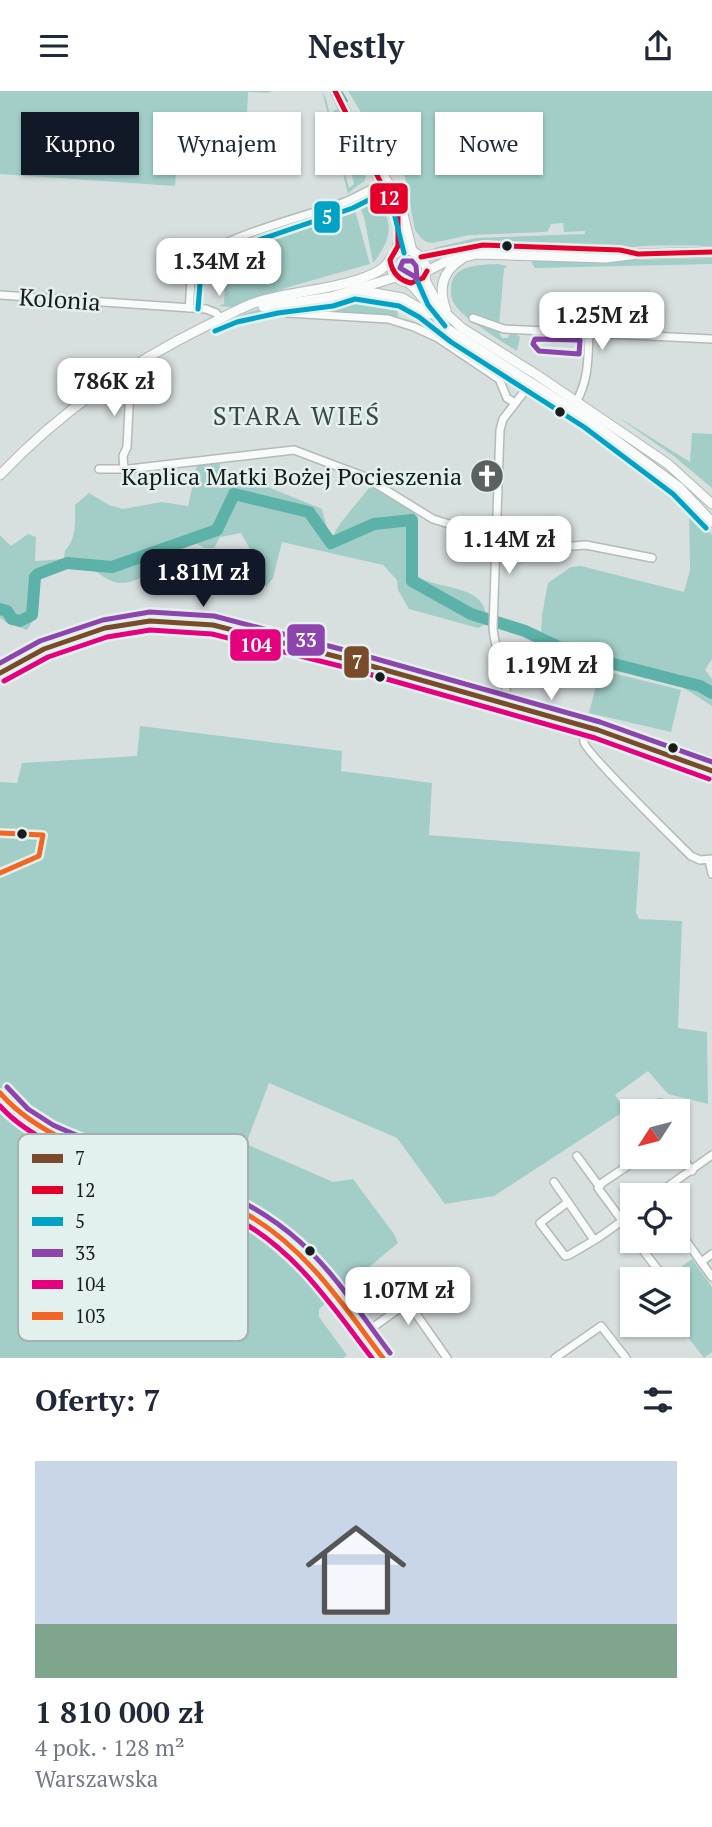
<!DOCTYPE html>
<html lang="pl">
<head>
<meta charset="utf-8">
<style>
  body { margin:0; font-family:"PT Serif",serif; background:#f6f6f7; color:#1f2937; height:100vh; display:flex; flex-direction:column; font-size:26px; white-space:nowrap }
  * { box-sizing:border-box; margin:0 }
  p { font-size:23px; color:#747a83 }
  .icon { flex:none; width:38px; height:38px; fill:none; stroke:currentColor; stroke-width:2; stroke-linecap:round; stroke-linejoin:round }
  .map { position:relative; height:1267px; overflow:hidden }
  .drawer { display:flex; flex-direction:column; background:#fff; flex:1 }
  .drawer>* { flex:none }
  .hud { position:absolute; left:21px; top:21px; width:670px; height:63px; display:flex; gap:14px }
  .needle { width:46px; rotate:234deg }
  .controls { position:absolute; left:620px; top:1008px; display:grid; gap:14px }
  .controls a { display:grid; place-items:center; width:70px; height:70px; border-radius:0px; background:#fff; box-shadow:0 2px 5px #0004; font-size:35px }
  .price { position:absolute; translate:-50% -60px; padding:0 16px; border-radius:14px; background:#fff; color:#222; font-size:23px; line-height:46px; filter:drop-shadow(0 2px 4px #0008) }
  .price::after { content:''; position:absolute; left:50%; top:42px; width:21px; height:16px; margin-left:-10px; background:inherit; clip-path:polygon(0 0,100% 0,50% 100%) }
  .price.current { background:#111827; color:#fff }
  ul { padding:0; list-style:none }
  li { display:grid; align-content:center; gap:14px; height:371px; padding:0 35px }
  li span { display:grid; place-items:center; height:217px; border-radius:0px; color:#555 }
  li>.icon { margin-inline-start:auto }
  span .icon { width:126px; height:126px; fill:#fffc; stroke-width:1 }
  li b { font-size:30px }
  h2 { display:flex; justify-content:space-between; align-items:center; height:84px; padding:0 35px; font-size:30px }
  .tag { padding:0 24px; border-radius:0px; background:#fff; box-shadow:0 2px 5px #0004; font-size:24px; line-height:63px }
  .tag.current { background:#111827; color:#fff }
  header { display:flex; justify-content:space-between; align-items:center; height:91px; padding:0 35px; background:#fff; font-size:32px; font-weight:700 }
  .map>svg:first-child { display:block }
  .green { fill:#a3cec8 }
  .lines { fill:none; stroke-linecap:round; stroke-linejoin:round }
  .stream { stroke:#5cb2a8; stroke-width:2 }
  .river { stroke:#5cb2a8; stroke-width:12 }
  .minor-casing { stroke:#b3bab8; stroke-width:10 }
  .major-casing { stroke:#b3bab8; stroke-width:11 }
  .minor { stroke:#f9fafa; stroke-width:7 }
  .major { stroke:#f9fafa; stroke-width:9 }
  .bus-1-casing { stroke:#e2f0ee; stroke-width:10 }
  .bus-2-casing { stroke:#e2f0ee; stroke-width:10 }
  .bus-3-casing { stroke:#e2f0ee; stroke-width:10 }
  .bus-4-casing { stroke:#e2f0ee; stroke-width:10 }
  .bus-5-casing { stroke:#e2f0ee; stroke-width:10 }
  .bus-6-casing { stroke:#e2f0ee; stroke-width:10 }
  .bus-1 { stroke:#7a4b2a; stroke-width:5 }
  .bus-2 { stroke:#e4002b; stroke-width:5 }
  .bus-3 { stroke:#01a2c5; stroke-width:5 }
  .bus-4 { stroke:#8e44ad; stroke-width:5 }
  .bus-5 { stroke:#e5007d; stroke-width:5 }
  .bus-6 { stroke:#f26522; stroke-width:5 }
  .bus-dot { fill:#181d1c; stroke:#e2f0ee; stroke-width:2.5 }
  .labels { text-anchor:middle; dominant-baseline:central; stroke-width:5; stroke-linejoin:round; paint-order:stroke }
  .street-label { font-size:24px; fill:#181d1c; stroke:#e2f0ee }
  .poi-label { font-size:24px; fill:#181d1c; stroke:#e2f0ee; text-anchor:end }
  .neighbourhood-label { font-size:26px; letter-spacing:2px; fill:#3c4745; stroke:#e2f0ee }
  .key { fill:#e2f0ee; stroke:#a5b1af; stroke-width:2 }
  .key-label { font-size:19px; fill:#181d1c }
  .line-badge { stroke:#e2f0ee; stroke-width:2.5 }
  .badge-label { font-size:19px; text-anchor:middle; font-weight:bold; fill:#fff }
</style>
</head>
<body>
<header><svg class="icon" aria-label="menu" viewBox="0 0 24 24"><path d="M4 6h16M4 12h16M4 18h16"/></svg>Nestly<svg class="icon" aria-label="share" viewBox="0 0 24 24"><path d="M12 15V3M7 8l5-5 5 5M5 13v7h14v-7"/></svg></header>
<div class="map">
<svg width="712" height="1267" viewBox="0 0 712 1267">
  <rect width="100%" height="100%" fill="#d8e0df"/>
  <g class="green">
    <polygon points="0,0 273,0 267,2 248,1 246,43 212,38 209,62 178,59 175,95 0,83"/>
    <polygon points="322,0 326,8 349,97 354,93 339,30 333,20 339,17 370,77 366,82 365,90 354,97 348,103"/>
    <path d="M 348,0 L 712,0 L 712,155 C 699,155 638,153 630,157 L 481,151 L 435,161 L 434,157 L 476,147 L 585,143 L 585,140 L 564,141 L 563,132 L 551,133 L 548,140 L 544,141 L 470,144 L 432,152 L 427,151 L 422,148 L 415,139 L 405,86 L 401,82 L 395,82 L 376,46 Z"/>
    <path d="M 372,105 L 378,106 C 393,133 393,147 373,172 L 364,126 L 357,110 L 353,112 L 370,173 L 292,195 L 231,216 L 218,215 L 224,213 L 227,156 L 361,106 Z"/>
    <polygon points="712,167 712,173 535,177 532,172 533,168 594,170"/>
    <path d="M 498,173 L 507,175 L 504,178 L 499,234 L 484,228 L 484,225 L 476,223 L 474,225 L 498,239 L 502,247 L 507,247 L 512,241 L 520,246 L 517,260 C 501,250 470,231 458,218 C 453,212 450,205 451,198 C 451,173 480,174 498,173 Z"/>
    <path d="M 363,203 L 392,207 L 407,214 L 397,218 L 398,225 L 394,227 L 289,220 L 288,217 L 281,218 L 279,226 L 251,225 L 227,235 L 226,233 C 253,212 292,216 324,212 C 337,211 350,207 363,203 Z"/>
    <polygon points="615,324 690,371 692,342 712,343 712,397 675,366"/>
    <path d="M 220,371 L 219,397 L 249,393 L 268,396 L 322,418 L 329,444 L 333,445 C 341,428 359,411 371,394 L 415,421 L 417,485 C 443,501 490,492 486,533 L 478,537 L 409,518 L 398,499 L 397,489 L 383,474 L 282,451 L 273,487 L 266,496 L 256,488 L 250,458 L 241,442 L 220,446 L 214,457 L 205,457 L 195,452 L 146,466 L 140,487 C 104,505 99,468 67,472 C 57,474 45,483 36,487 C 39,506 39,523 27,539 L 7,532 L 0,527 L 0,444 L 11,455 L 28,443 L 36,446 L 35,470 L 64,468 L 65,459 C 77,448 75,429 75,414 L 89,402 L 109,414 L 123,418 L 161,411 L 188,415 L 197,374 Z"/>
    <polygon points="689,416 712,444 712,568 705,579 712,588 712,615 679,594 682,584 567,556 541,543 542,524 548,492 571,476 581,475 684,501 690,479"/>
    <polygon points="600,579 681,599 671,641 589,622"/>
    <polygon points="140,635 342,660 341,680 432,692 429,744 640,761 636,822 639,828 682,830 678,937 707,941 708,1013 668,1003 648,980 615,1004 626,1019 494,1105 445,1113 397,1047 269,992 246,1053 333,1091 353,1088 394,1143 398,1152 319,1218 319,1226 347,1264 343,1267 0,1267 0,691 17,692 22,672 137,665"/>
    <polygon points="692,1168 712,1196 712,1261 704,1267 677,1232 677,1188 665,1188"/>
  </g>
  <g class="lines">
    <polyline class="stream" points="341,0 347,10"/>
    <polyline class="river" points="0,518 7,520 12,528 20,530 32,524 35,486 38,483 67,472 112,476 217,439 234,403 309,421 331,452 374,433 412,429 412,490 471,523 525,540 571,562 700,595 712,602"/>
    <g class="minor-casing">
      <g id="minor">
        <polyline points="0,204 206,218 216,222 221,228"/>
        <path d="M 189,217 C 191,204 189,185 195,174 C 211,147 315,123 345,111 C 359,105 371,98 384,91"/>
        <polyline points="284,220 287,222 388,228 414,236 438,247 499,288 507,307 515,312"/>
        <polyline points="473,227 504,238 712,248"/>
        <path d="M 576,311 C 589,289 588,266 589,241"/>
        <polyline points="99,378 129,378 294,359 363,385 433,428 459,436 496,443"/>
        <polyline points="124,378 123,365 127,356 131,276"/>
        <polyline points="496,447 545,457 586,454 652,467"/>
        <polyline points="0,582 44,558 105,537 150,530 213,534 346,568 598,639 712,680"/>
        <path d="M 506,613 C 509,588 495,563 493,537 L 500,339 L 503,328 L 531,292"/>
        <path d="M 588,636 C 586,640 583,646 584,651 C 585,661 677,751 691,765 L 700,769 L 712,768"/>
        <polyline points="609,639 644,648 712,671"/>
        <polyline points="709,769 712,783"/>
        <path d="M 0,1002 C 27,1038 68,1050 108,1066 C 155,1084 206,1099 250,1125 C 316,1164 338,1210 383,1267"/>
        <polyline points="650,1020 660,1012"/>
        <polyline points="677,1059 692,1080"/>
        <polyline points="577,1065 599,1095"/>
        <polyline points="554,1091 568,1111"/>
        <polyline points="656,1104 712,1064"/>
        <polyline points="213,1106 218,1095"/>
        <polyline points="677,1137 712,1186"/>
        <polyline points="632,1143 598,1097 602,1092 641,1066"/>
        <polyline points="594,1149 568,1111 540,1132 565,1165 569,1164 598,1147 632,1123"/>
        <polyline points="636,1150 662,1184"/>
        <polyline points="701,1171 712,1163"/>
        <polyline points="365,1242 404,1214 409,1213 447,1267"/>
        <polyline points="555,1267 601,1235 626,1267"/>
      </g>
    </g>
    <g class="major-casing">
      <g id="major">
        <polyline points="335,0 398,126 399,147 396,162"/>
        <polyline points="364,50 401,115 412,160"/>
        <polyline points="421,166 483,154 631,162"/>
        <polyline points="427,180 445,171 477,163 606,167 638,163 712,161"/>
        <polyline points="425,185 426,191 440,217 462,237 537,284 668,373 712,413"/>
        <path d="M 409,192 C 424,204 431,223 446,237 L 589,329 L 679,396 L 712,431"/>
        <polyline points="358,199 402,207 430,223"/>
        <polyline points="263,216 331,206 396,186"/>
        <path d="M 446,219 C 438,198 442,180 462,168"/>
        <path d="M 0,384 C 60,321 128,273 206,235 C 222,227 238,218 254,212 C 289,200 328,200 363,187 C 371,184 380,181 386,174 C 390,170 391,165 396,162 C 410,153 425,166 427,180 L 419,190 C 403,195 390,186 390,169"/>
      </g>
    </g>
    <use href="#minor" class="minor"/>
    <use href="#major" class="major"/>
    <g class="bus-1-casing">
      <polyline id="bus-1" points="0,582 44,558 105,537 150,530 213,534 346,568 598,639 712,680"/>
    </g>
    <g class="bus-2-casing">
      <g id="bus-2">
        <path d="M 335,0 L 398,126 L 398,155 L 390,169 C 392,181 398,189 411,192 L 423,187 L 427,180"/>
        <polyline points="421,166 483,154 620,159 638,163 712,161"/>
      </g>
    </g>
    <g class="bus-3-casing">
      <g id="bus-3">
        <polyline points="380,93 393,118 404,162"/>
        <polyline points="417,189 428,214 445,235"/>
        <polyline points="198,218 201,181 210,171 244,154 353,117 392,97"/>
        <polyline points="215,240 237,231 278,222 333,215 355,208 399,215 419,226 451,251 584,336 673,403 706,437"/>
      </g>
    </g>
    <g class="bus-4-casing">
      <g id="bus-4">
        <polygon points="403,170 412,170 416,175 417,187 400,177"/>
        <polygon points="535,248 580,249 579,263 539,260 533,253"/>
        <polyline points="0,572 40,550 103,529 150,521 214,525 348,560 600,631 712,671"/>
        <path d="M 7,996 L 28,1018 L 53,1034 C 135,1072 230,1088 299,1150 C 335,1182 361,1224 390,1262"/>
      </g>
    </g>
    <g class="bus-5-casing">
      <g id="bus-5">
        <polyline points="4,590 48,566 107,546 150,539 212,543 344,576 595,647 709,688"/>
        <path d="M 0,1015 C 47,1069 165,1090 230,1124 C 295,1158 329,1211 372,1267"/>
      </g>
    </g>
    <g class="bus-6-casing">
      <g id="bus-6">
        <polyline points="0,742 43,744 39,765 0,782"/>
        <path d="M 0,1002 C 56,1067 173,1080 248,1124 C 307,1158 343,1214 383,1267"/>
      </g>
    </g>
    <use href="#bus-1" class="bus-1"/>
    <use href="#bus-2" class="bus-2"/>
    <use href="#bus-3" class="bus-3"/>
    <use href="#bus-4" class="bus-4"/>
    <use href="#bus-5" class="bus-5"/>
    <use href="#bus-6" class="bus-6"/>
  </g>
  <defs>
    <g id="church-disc" transform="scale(1.75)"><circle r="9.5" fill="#5b6160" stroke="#e2f0ee"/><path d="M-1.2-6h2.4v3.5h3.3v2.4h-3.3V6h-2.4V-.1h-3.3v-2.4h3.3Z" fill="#fff"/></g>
  </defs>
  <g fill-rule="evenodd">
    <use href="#church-disc" x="487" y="385"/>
  </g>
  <g class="bus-dot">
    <circle cx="507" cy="155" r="6"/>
    <circle cx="560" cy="321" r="6"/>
    <circle cx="380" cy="586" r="6"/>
    <circle cx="673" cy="657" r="6"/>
    <circle cx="22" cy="743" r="6"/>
    <circle cx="310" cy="1160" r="6"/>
  </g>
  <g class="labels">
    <g class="street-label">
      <text transform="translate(60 208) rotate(4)">Kolonia</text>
    </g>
    <g class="poi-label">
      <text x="462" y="385">Kaplica Matki Bożej Pocieszenia</text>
    </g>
    <g class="neighbourhood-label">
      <text x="297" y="324">STARA WIEŚ</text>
    </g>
  </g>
  <rect x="18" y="1043" width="230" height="207" rx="10" class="key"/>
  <rect x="32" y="1063" width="31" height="9" fill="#7a4b2a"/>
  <rect x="32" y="1095" width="31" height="8" fill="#e4002b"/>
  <rect x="32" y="1126" width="31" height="9" fill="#01a2c5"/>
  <rect x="32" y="1158" width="31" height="8" fill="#8e44ad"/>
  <rect x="32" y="1189" width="31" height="9" fill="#e5007d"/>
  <rect x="32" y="1221" width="31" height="8" fill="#f26522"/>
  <g class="key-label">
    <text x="75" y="1074">7</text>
    <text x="75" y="1106">12</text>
    <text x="75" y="1137">5</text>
    <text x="75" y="1169">33</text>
    <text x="75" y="1200">104</text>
    <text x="75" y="1232">103</text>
  </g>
  <g class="line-badge">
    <rect x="369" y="91" width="40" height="33" rx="7" fill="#e4002b"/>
    <rect x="313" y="109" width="28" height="34" rx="7" fill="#01a2c5"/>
    <rect x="286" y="532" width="40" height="34" rx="7" fill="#8e44ad"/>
    <rect x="229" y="537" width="53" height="34" rx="7" fill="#e5007d"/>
    <rect x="343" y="554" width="27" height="34" rx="7" fill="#7a4b2a"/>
  </g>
  <g class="badge-label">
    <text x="389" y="114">12</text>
    <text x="327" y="133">5</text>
    <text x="306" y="556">33</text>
    <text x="256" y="561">104</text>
    <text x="357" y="578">7</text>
  </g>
</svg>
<div class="controls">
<a><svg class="needle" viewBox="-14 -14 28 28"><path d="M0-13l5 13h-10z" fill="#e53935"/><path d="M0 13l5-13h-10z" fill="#747a83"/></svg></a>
<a><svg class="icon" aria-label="locate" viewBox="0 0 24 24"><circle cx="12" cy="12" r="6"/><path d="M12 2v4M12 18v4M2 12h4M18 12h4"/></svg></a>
<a><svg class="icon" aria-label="layers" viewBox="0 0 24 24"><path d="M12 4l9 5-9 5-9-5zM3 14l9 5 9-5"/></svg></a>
</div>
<b class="price" style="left:219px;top:207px">1.34M zł</b>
<b class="price" style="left:602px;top:261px">1.25M zł</b>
<b class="price" style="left:114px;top:327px">786K zł</b>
<b class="price" style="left:509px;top:485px">1.14M zł</b>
<b class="price current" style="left:203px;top:518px">1.81M zł</b>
<b class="price" style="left:551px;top:611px">1.19M zł</b>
<b class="price" style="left:408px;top:1236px">1.07M zł</b>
<div class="hud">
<a class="tag current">Kupno</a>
<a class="tag">Wynajem</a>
<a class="tag">Filtry</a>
<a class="tag">Nowe</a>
</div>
</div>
<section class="drawer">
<h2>Oferty: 7<svg class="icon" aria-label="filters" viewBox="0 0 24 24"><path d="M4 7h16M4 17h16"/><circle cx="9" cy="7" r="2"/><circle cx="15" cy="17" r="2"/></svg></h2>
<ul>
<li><span style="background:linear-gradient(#c9d6e8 75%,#7fa58c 0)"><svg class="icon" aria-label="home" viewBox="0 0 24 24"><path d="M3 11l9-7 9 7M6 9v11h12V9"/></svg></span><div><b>1 810 000 zł</b><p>4 pok. · 128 m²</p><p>Warszawska</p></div></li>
</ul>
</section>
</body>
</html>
